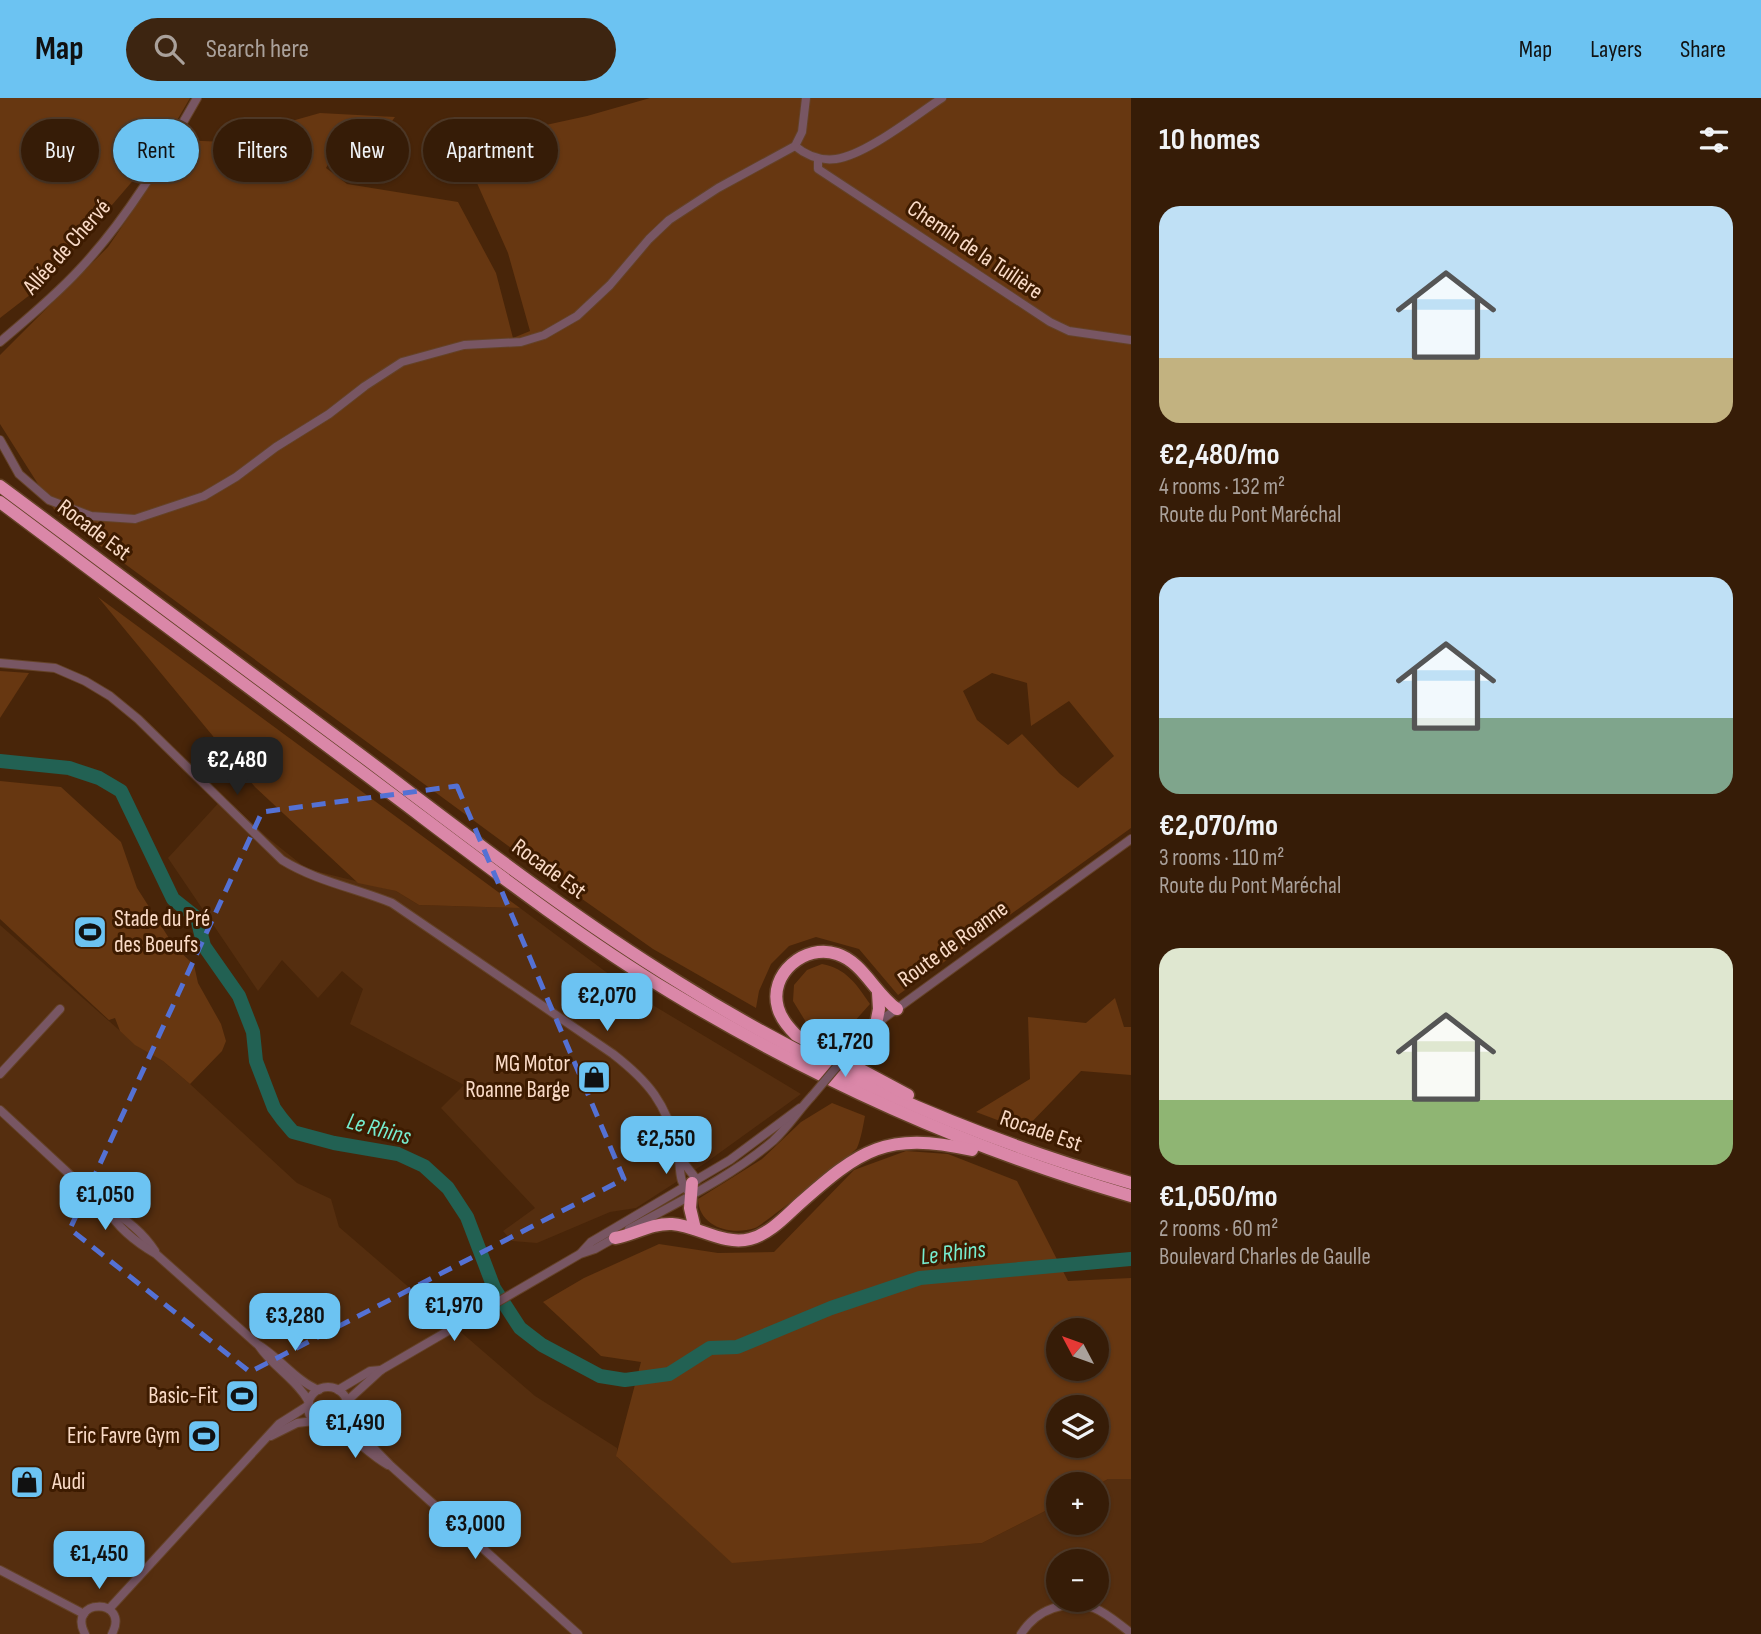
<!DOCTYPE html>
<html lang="en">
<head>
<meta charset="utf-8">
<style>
  body { margin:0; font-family:"Sofia Sans Condensed",sans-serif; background:#3d2511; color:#f1f3f6; height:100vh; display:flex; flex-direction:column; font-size:26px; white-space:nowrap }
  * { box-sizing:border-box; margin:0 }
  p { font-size:23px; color:#aaa19b }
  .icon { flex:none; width:38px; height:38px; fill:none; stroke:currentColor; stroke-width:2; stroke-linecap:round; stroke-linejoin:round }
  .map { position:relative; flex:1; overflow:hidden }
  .drawer { display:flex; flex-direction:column; background:#361c07; width:630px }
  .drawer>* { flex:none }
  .top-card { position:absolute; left:21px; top:21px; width:665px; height:63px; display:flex; gap:14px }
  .needle { width:46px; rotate:311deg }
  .controls { position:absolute; left:1046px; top:1220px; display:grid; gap:14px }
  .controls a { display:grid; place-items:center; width:63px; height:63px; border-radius:50%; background:#361c07; box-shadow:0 2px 5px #0004,0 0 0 2px #503a28; font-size:35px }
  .price { position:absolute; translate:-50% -60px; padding:0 16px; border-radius:14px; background:#6cc3f2; color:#111; font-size:23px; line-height:46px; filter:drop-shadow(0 2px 4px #0008) }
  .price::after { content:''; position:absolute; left:50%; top:42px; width:21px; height:16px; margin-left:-10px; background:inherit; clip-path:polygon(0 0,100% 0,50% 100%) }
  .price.selected { background:#222; color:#fff }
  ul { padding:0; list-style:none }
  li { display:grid; align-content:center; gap:14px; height:371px; padding:0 28px }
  li span { display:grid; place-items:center; height:217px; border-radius:21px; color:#555 }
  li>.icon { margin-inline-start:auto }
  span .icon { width:126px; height:126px; fill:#fffc; stroke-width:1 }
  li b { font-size:30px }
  h2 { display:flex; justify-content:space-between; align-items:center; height:84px; padding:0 28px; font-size:30px }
  .chip { padding:0 24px; border-radius:32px; background:#361c07; box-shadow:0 2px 5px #0004,0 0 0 2px #503a28; font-size:24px; line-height:63px }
  .chip.selected { background:#6cc3f2; color:#111 }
  header { display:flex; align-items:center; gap:42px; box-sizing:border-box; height:98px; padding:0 35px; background:#6cc3f2; color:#111 }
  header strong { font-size:33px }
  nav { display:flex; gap:38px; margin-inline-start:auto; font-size:24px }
  .search { width:490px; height:63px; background:#3d2511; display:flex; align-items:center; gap:18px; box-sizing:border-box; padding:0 24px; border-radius:38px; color:#aaa19b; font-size:26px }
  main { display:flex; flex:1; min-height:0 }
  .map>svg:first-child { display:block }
  .built { fill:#552e0f; fill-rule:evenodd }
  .green { fill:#673711; fill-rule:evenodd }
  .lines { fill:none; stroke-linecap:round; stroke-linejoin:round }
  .river { stroke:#226153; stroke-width:14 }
  .minor-casing { stroke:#644227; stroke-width:10 }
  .highway-casing { stroke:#644227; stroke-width:15 }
  .minor { stroke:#785663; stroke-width:8 }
  .highway { stroke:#da87a8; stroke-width:12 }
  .minor-bridge-casing { stroke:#644227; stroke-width:10; stroke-linecap:butt }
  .minor-bridge { stroke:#785663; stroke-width:8 }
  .marked { fill:none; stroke:#5471d4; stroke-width:5; stroke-dasharray:14 9; stroke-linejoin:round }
  .labels { text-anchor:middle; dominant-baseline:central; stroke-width:6; stroke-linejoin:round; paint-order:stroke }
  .street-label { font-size:23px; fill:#fadbc7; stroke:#3d1b00 }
  .poi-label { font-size:23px; fill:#fadbc7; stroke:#3d1b00; text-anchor:end }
  .water-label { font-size:24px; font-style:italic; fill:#76edcf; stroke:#3d1b00 }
</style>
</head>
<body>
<header>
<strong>Map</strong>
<div class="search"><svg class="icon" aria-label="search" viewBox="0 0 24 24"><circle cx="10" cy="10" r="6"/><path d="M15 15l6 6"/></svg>Search here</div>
<nav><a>Map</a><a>Layers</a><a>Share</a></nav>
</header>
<main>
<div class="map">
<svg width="1131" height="1536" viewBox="0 0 1131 1536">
  <rect width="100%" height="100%" fill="#482509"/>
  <g class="built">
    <polygon points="224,699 268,740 307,771 396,793 419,807 520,810 641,900 801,996 704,1066 636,1110 610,1114 537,1145 512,1143 503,1133 535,1110 441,1010 464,987 350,926 363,891 342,873 318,900 282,862 258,893 168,760"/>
    <path d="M 0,827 L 135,946 L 163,963 L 190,986 L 297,1085 L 331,1101 L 339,1129 L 535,1298 L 617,1350 L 617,1359 L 732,1464 L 982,1445 L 1059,1406 L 1059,1424 L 1097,1424 L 1097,1387 L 1108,1381 L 1131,1381 L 1131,1536 L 0,1536 ZM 1059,1463 L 1097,1463 L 1097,1502 L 1059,1502 Z"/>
  </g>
  <g class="green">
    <polygon points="0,0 190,0 161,50 44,186 0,220"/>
    <path d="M 650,0 L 1131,0 L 1131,730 L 898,897 L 859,851 L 816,839 L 789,848 L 771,866 L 759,893 L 756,910 L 653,851 L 541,772 L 57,416 L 0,326 L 0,257 L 108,149 L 181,42 L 247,45 L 267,30 L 320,15 L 395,19 L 369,55 L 331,61 L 326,70 L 347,86 L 458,104 L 496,175 L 513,240 L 530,233 L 508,155 L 465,58 L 464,45 L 587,18 ZM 992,575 L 1027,585 L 1031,628 L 1069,603 L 1114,658 L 1078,690 L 1060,676 L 1022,636 L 1008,647 L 977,622 L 963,593 Z"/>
    <polygon points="98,499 520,810 419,807 396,793 358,785 255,689"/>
    <polygon points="0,573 29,575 0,620"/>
    <polygon points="0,683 61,689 121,744 137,790 174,848 194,867 198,885 221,926 226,943 222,953 190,986 163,963 135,947 120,933 115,920 109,922 0,821"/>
    <path d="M 822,866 C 847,871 856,886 870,906 L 836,944 L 809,929 L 793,903 L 794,887 L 807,872 Z"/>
    <polygon points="1115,900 1124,929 1131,929 1131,977 1081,973 1024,1032 976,1014 1030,981 1028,919 1086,925"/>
    <path d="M 832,1005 L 865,1018 C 863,1028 861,1041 857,1050 C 853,1056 763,1127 755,1130 C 731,1138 699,1129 698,1101 L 762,1061 L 801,1024 Z"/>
    <path d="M 906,1053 L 948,1056 L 1017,1083 L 1068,1183 L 1131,1180 L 1131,1381 L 1108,1381 L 1097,1387 L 1059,1386 L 1059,1406 L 982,1445 L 732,1465 L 616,1358 L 641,1264 L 601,1258 L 543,1204 L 584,1180 L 659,1146 L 718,1155 L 774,1154 L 854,1072 ZM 1059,1232 L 1097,1232 L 1097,1270 L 1059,1270 ZM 1059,1309 L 1097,1309 L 1097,1348 L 1059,1348 Z"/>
  </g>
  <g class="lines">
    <polyline class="river" points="0,663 69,670 99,680 121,693 173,801 197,820 204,848 239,898 253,934 256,963 274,1010 282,1021 293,1034 334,1045 398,1056 424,1068 448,1090 467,1119 494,1190 520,1230 542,1247 600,1278 625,1282 669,1276 710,1250 737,1249 831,1210 920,1180 1131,1161"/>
    <g class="minor-casing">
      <g id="minor">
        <path d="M 795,48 C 807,58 820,63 836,61 C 866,57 916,17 942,0"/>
        <polyline points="818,61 818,71 1050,224 1069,233 1131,242"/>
        <path d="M 0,244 C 27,221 55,198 79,172 C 127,121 163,60 197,0"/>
        <polyline points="0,342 19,376 49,402 91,418 135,421 204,398 236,379 276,349 329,316 365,288 402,264 464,247 521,244 544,237 577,218 610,187 649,141 669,122 718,90 795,48 802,34 806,0"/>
        <path d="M 0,565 L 55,570 L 85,583 L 110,598 L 138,621 L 282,762 C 316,783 355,790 392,805 L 613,956 C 649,984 666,1005 677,1050 C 682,1067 676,1084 691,1096"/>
        <polyline points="856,946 884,920 1131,741"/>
        <polyline points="0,976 60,911"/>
        <path d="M 0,1012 L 107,1111 C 126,1120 144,1136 155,1153"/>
        <polyline points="680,1060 697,1082"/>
        <path d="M 107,1111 C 118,1130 137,1145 156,1156 L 257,1246 C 278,1258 297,1284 319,1292"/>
        <path d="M 629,1131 C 678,1104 731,1079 773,1043 C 788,1029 798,1013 812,998"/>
        <polyline points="581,1155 591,1144 730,1062 800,1010"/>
        <path d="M 259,1248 C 273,1269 297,1282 309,1304"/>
        <circle cx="328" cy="1309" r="20"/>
        <polyline points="338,1292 370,1273 381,1272"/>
        <polyline points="347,1303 381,1272 580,1156 595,1151 618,1138"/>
        <polyline points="346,1317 355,1331 391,1368 578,1536"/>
        <path d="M 334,1328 C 354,1338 368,1356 388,1367"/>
        <polyline points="271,1338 297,1325 314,1323"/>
        <polyline points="0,1472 84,1516"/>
        <polyline points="109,1511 279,1326 309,1307"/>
        <path d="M 85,1536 C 66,1500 131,1499 112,1536"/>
        <path d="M 1021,1536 C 1037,1511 1066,1501 1094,1510 C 1107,1515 1120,1527 1131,1535"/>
      </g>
    </g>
    <g class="highway-casing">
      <g id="highway">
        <path d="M 0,388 C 122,479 244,570 366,661 C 468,738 569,817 678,884 C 818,972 972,1039 1131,1085"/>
        <path d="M 0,404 C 120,494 240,583 361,673 C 463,749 563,829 672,895 C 816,982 969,1051 1131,1098"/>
        <path d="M 897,911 C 875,896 863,864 837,856 C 805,845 768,876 778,910 C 781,921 788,929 796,937 L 908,997"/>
        <polyline points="876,926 879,911 878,895"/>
        <polyline points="692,1085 690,1110 695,1131"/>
        <path d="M 615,1140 C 634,1137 651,1125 672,1126 C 698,1128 724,1148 750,1141 C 769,1136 784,1120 798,1107 C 861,1051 886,1033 972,1052"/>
      </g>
    </g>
    <use href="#minor" class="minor"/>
    <use href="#highway" class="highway"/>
    <g class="minor-bridge-casing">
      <polyline id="minor-bridge" points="812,998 856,946"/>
    </g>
    <use href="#minor-bridge" class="minor-bridge"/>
  </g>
  <path class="marked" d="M 457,688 L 624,1081 L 250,1274 L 70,1131 L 262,714 Z"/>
  <defs>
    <g id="stadium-square" transform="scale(1.75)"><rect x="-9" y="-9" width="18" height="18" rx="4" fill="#6cc3f2" stroke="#3d1b00"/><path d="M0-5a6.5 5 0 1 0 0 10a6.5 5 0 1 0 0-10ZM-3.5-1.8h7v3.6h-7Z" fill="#111"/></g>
    <g id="shop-square" transform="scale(1.75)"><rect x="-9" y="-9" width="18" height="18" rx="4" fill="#6cc3f2" stroke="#3d1b00"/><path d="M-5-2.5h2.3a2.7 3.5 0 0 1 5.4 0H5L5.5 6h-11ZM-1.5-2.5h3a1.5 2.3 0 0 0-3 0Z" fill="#111"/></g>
  </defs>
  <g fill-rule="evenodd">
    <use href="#stadium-square" x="90" y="834"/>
    <use href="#shop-square" x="594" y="979"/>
    <use href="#stadium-square" x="242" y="1298"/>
    <use href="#stadium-square" x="204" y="1338"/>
    <use href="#shop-square" x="27" y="1384"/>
  </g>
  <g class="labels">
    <g class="street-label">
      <text transform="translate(67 149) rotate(-48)">Allée de Chervé</text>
      <text transform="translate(975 152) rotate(34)">Chemin de la Tuilière</text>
      <text transform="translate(94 432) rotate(37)">Rocade Est</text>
      <text transform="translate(549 771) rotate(36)">Rocade Est</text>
      <text transform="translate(953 846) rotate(-36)">Route de Roanne</text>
      <text transform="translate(1041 1033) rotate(19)">Rocade Est</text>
    </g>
    <g class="poi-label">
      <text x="114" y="821" text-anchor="start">Stade du Pré<tspan x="114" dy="26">des Boeufs</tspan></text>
      <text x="570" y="966">MG Motor<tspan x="570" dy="26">Roanne Barge</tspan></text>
      <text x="218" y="1298">Basic-Fit</text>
      <text x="180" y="1338">Eric Favre Gym</text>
      <text x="52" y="1384" text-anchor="start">Audi</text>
    </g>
    <g class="water-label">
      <text transform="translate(379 1031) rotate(15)">Le Rhins</text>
      <text transform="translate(953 1155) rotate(-7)">Le Rhins</text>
    </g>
  </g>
</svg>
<div class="controls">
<a><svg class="needle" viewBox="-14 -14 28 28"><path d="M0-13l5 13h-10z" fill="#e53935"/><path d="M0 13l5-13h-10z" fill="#aaa19b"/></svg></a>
<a><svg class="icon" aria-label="layers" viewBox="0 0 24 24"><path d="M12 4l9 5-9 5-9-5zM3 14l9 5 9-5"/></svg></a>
<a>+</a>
<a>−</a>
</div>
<b class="price selected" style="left:237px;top:699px">€2,480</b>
<b class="price" style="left:607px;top:935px">€2,070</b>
<b class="price" style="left:845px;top:981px">€1,720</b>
<b class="price" style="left:666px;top:1078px">€2,550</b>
<b class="price" style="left:105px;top:1134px">€1,050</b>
<b class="price" style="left:454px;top:1245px">€1,970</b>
<b class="price" style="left:295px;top:1255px">€3,280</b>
<b class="price" style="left:355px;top:1362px">€1,490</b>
<b class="price" style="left:475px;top:1463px">€3,000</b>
<b class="price" style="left:99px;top:1493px">€1,450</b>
<div class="top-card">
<a class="chip">Buy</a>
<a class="chip selected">Rent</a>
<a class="chip">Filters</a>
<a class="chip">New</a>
<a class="chip">Apartment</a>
</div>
</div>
<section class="drawer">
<h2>10 homes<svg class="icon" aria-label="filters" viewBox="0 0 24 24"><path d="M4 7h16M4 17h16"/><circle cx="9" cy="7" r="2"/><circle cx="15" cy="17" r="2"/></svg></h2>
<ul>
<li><span style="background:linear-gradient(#bfe0f5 70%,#c2b280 0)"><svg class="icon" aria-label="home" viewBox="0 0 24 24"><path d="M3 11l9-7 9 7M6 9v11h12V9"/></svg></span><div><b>€2,480/mo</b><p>4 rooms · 132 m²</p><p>Route du Pont Maréchal</p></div></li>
<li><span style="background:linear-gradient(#bfe0f5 65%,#7fa58c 0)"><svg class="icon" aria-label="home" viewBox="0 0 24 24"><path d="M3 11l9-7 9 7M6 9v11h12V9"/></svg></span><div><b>€2,070/mo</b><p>3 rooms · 110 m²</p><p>Route du Pont Maréchal</p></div></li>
<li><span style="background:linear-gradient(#dfe7d0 70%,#8fb573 0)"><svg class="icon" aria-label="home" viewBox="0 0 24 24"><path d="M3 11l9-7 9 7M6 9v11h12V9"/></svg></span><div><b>€1,050/mo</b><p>2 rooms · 60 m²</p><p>Boulevard Charles de Gaulle</p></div></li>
</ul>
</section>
</main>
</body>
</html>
